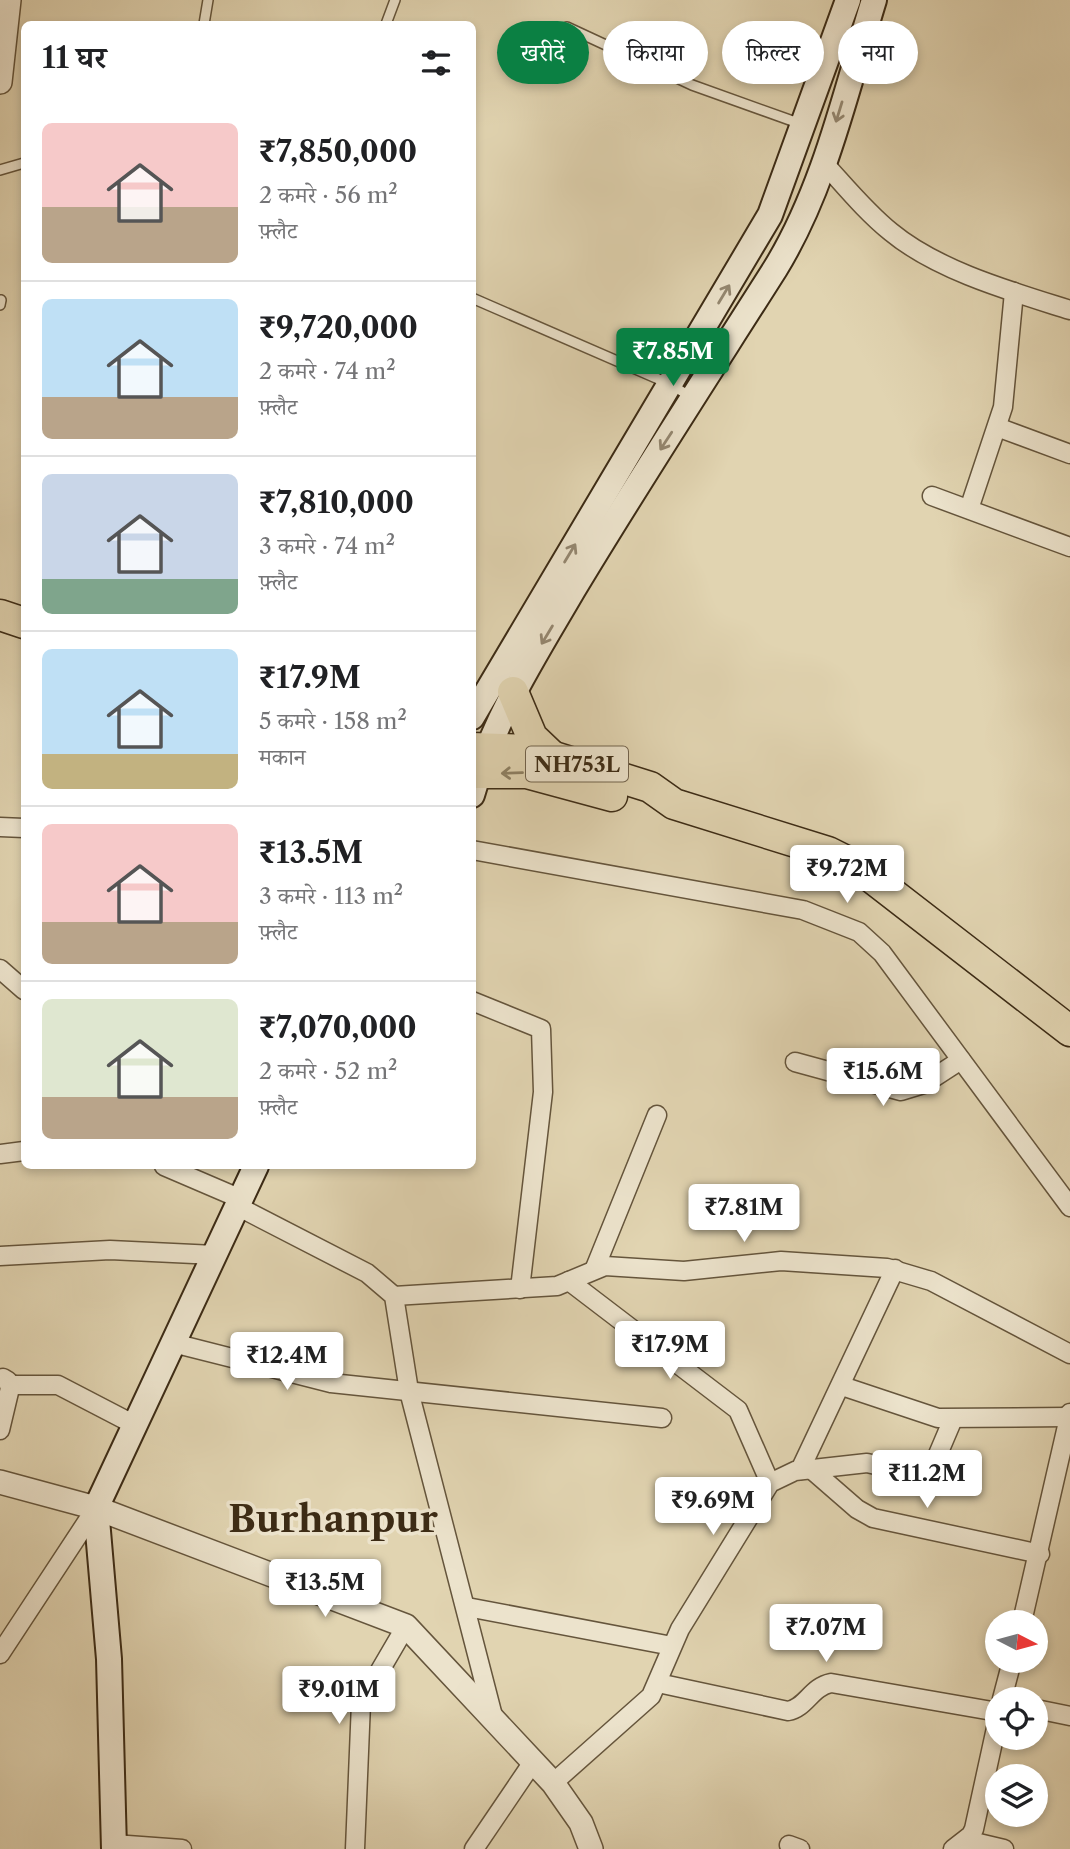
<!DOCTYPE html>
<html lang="hi">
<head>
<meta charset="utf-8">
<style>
  body { margin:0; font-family:"Libre Caslon Text","Noto Serif Devanagari",serif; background:#f2f2f2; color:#202124; height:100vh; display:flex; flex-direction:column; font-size:26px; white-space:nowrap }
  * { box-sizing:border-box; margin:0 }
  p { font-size:23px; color:#757577 }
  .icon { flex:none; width:38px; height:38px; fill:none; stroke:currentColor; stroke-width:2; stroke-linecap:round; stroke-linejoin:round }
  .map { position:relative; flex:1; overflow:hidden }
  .panel { position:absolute; left:21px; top:21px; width:455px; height:1148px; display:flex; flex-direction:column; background:#fff; border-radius:10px; box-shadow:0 4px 10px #0003 }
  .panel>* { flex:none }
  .hud { position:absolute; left:497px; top:21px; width:467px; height:63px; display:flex; gap:14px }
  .needle { width:46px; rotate:96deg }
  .fabs { position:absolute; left:985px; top:1610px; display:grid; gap:14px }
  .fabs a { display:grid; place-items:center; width:63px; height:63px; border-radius:50%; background:#fff; box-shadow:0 4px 10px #0003; font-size:35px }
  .price { position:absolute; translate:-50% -60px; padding:0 16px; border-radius:7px; background:#fff; color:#222; font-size:23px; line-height:46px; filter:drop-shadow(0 2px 4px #0008) }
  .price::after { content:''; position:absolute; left:50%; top:42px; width:21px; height:16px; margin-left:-10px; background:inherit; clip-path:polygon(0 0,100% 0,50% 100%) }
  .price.selected { background:#0b8043; color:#fff }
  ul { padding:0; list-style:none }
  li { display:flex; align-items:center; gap:21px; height:175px; padding:0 21px }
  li+li { border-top:2px solid #e0e0e0 }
  li span { display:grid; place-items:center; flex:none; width:196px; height:140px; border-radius:10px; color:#555 }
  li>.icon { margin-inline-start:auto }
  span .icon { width:84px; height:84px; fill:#fffc; stroke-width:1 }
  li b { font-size:30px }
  h2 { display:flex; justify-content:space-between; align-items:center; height:84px; padding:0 21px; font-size:30px }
  .chip { padding:0 24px; border-radius:32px; background:#fff; box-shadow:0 4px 10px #0003; font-size:24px; line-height:63px }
  .chip.selected { background:#0b8043; color:#fff }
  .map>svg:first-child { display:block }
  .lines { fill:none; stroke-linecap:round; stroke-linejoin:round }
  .service-casing { stroke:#65553c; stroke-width:12 }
  .minor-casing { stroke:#65553c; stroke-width:21 }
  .tertiary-casing { stroke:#65553c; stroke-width:26 }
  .secondary-casing { stroke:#3c2b15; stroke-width:28 }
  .trunk-casing { stroke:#3c2b15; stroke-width:33 }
  .service { stroke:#ece3cc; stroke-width:9 }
  .minor { stroke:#ece3cc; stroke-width:18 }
  .tertiary { stroke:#ece3cc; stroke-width:23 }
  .secondary { stroke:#ece3cc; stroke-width:24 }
  .trunk { stroke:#e1d4b1; stroke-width:30 }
  .oneway { stroke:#948770 }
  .oneway2 { stroke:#8e8063 }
  .labels { text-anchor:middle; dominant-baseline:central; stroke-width:7; stroke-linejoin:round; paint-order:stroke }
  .shield { fill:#ece3cc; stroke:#71624c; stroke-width:2 }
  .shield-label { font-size:21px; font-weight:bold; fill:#3c2b15 }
  .town-label { font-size:37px; font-weight:bold; fill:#3c2b15; stroke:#ece3cc }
</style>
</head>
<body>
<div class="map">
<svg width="1070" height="1849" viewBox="0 0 1070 1849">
  <rect width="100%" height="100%" fill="#e1d4b1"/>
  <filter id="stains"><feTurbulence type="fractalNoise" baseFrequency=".00286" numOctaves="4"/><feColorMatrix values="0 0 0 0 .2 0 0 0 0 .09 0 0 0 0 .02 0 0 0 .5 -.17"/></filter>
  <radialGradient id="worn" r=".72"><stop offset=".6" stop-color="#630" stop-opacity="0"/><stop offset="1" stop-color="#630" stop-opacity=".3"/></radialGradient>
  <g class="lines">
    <g class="service-casing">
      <g id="service">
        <polyline points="204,24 208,0"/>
        <polyline points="386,24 395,0"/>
        <polyline points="567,27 692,85 801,124"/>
        <polyline points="0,170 24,163"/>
        <polyline points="472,298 670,384 691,397"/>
        <polyline points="0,305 1,300"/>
      </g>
    </g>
    <g class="minor-casing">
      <g id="minor">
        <path d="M 823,162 C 845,186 866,212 891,232 C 938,271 1013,292 1070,310"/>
        <polyline points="997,427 1070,454"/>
        <polyline points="932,496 1070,547"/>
        <polyline points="969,509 1003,407 1014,292"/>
        <polyline points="0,827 24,828"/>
        <polyline points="472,850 803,910 859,932 882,953 1070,1207"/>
        <polyline points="0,969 24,990"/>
        <polyline points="472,1001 541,1029 543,1092 520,1289"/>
        <polyline points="795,1062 901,1091 924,1084 961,1060"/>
        <polyline points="0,1154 24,1151"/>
        <polyline points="164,1166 241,1199"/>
        <polyline points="237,1206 367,1273 394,1296 409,1391 494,1720"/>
        <polyline points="0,1256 110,1250 215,1255"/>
        <polyline points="595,1268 657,1115"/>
        <polyline points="569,1281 738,1410 770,1483"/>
        <polyline points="394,1296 557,1286 605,1266 684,1271 781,1261 887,1268 931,1281 1070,1354"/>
        <polyline points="173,1343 331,1383 662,1418"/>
        <polyline points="9,1385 58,1385 135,1425"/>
        <polyline points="842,1386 938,1418 1068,1417"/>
        <polyline points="0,1430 10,1388 8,1381 3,1378"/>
        <polyline points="811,1469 857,1509 873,1518 1040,1554"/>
        <polyline points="800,1470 895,1269"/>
        <polyline points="467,1607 672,1646"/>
        <polyline points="1022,1622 1070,1413"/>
        <polyline points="0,1654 96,1508"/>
        <path d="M 658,1683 L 788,1711 C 806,1708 811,1687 831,1683 L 998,1712"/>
        <polyline points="1002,1699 1012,1661"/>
        <polyline points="1036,1709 1070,1716"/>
        <polyline points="553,1783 651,1696 680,1629 770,1483 795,1471 867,1463 925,1476 930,1473 953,1419"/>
        <polyline points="966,1840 1004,1849"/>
        <polyline points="114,1844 182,1849"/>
        <polyline points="789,1845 800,1849"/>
        <polyline points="355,1849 361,1703 406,1626"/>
        <polyline points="474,1849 533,1762"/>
        <polyline points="953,1849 971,1835 974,1829 998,1719"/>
      </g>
    </g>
    <g class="tertiary-casing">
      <g id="tertiary">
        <polyline points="0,82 9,0"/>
        <polyline points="0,1482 96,1508 406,1626 553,1783 581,1823 591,1849"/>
      </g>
    </g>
    <g class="secondary-casing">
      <g id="secondary">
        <polyline points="472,717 770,215 848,0"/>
        <path d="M 472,795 C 493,720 534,657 573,590 C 638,482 707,376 775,269 C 825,188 846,90 874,0"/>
        <polyline points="114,1849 109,1659 96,1508 256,1166"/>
      </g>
    </g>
    <g class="trunk-casing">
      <g id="trunk">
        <polyline points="0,615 24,623"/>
        <polyline points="513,692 532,737 553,757"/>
        <polyline points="472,748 532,750 650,787 674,804 828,852 858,867 1070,1031"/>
        <polyline points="472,773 527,773 612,796"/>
      </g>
    </g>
    <use href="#service" class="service"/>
    <use href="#minor" class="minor"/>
    <use href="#tertiary" class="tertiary"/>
    <use href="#secondary" class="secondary"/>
    <use href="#trunk" class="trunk"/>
  </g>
  <defs><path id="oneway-shaft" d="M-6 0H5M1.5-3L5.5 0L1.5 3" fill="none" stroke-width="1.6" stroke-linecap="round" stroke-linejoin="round" transform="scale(1.75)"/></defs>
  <g class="oneway">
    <use href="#oneway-shaft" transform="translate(839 112) rotate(107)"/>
    <use href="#oneway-shaft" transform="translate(724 294) rotate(-59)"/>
    <use href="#oneway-shaft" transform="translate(666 441) rotate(123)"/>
    <use href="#oneway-shaft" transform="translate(570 553) rotate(-59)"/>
    <use href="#oneway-shaft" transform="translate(547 635) rotate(121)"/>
  </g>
  <use class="oneway2" href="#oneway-shaft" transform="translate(512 773) rotate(178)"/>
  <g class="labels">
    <rect class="shield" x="526" y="746.5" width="102" height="35" rx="5"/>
    <g class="shield-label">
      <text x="577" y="764">NH753L</text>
    </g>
    <g class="town-label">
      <text x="333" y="1519">Burhanpur</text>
    </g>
  </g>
  <rect width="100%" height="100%" filter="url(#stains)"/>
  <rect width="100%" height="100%" fill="url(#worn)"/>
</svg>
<div class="fabs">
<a><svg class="needle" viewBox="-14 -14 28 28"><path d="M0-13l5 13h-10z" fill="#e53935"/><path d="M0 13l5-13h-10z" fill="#757577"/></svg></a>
<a><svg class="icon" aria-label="locate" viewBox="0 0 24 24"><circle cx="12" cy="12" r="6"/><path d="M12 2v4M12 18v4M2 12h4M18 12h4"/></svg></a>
<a><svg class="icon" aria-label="layers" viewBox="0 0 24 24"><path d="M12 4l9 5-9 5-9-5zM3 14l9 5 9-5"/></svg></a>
</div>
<b class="price selected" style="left:673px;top:388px">₹7.85M</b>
<b class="price" style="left:847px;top:905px">₹9.72M</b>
<b class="price" style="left:883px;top:1108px">₹15.6M</b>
<b class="price" style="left:744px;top:1244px">₹7.81M</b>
<b class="price" style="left:670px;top:1381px">₹17.9M</b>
<b class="price" style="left:287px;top:1392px">₹12.4M</b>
<b class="price" style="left:927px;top:1510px">₹11.2M</b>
<b class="price" style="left:713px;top:1537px">₹9.69M</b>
<b class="price" style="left:325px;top:1619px">₹13.5M</b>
<b class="price" style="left:826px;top:1664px">₹7.07M</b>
<b class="price" style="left:339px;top:1726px">₹9.01M</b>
<div class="hud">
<a class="chip selected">खरीदें</a>
<a class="chip">किराया</a>
<a class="chip">फ़िल्टर</a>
<a class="chip">नया</a>
</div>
<section class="panel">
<h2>11 घर<svg class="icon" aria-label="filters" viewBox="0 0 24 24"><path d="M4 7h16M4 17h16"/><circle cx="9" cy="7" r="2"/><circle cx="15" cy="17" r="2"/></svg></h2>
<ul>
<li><span style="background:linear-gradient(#f6c9c9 60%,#b9a48a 0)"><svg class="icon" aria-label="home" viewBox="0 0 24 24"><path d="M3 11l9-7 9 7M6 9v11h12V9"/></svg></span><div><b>₹7,850,000</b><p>2 कमरे · 56 m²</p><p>फ़्लैट</p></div></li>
<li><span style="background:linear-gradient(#bfe0f5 70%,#b9a48a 0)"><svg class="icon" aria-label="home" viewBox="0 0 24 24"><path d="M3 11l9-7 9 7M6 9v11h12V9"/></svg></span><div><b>₹9,720,000</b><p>2 कमरे · 74 m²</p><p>फ़्लैट</p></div></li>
<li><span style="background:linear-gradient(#c9d6e8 75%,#7fa58c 0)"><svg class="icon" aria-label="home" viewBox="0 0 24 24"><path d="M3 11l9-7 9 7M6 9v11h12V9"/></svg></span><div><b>₹7,810,000</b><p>3 कमरे · 74 m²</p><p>फ़्लैट</p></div></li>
<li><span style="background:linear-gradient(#bfe0f5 75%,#c2b280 0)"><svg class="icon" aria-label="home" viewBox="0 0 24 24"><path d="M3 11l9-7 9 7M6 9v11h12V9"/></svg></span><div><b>₹17.9M</b><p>5 कमरे · 158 m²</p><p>मकान</p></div></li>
<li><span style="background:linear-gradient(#f6c9c9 70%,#b9a48a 0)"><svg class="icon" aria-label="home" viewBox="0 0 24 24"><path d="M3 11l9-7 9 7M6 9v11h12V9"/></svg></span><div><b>₹13.5M</b><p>3 कमरे · 113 m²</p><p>फ़्लैट</p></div></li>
<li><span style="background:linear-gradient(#dfe7d0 70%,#b9a48a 0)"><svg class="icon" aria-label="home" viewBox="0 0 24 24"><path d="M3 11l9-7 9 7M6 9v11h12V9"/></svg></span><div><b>₹7,070,000</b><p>2 कमरे · 52 m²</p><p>फ़्लैट</p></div></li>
</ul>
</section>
</div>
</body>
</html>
